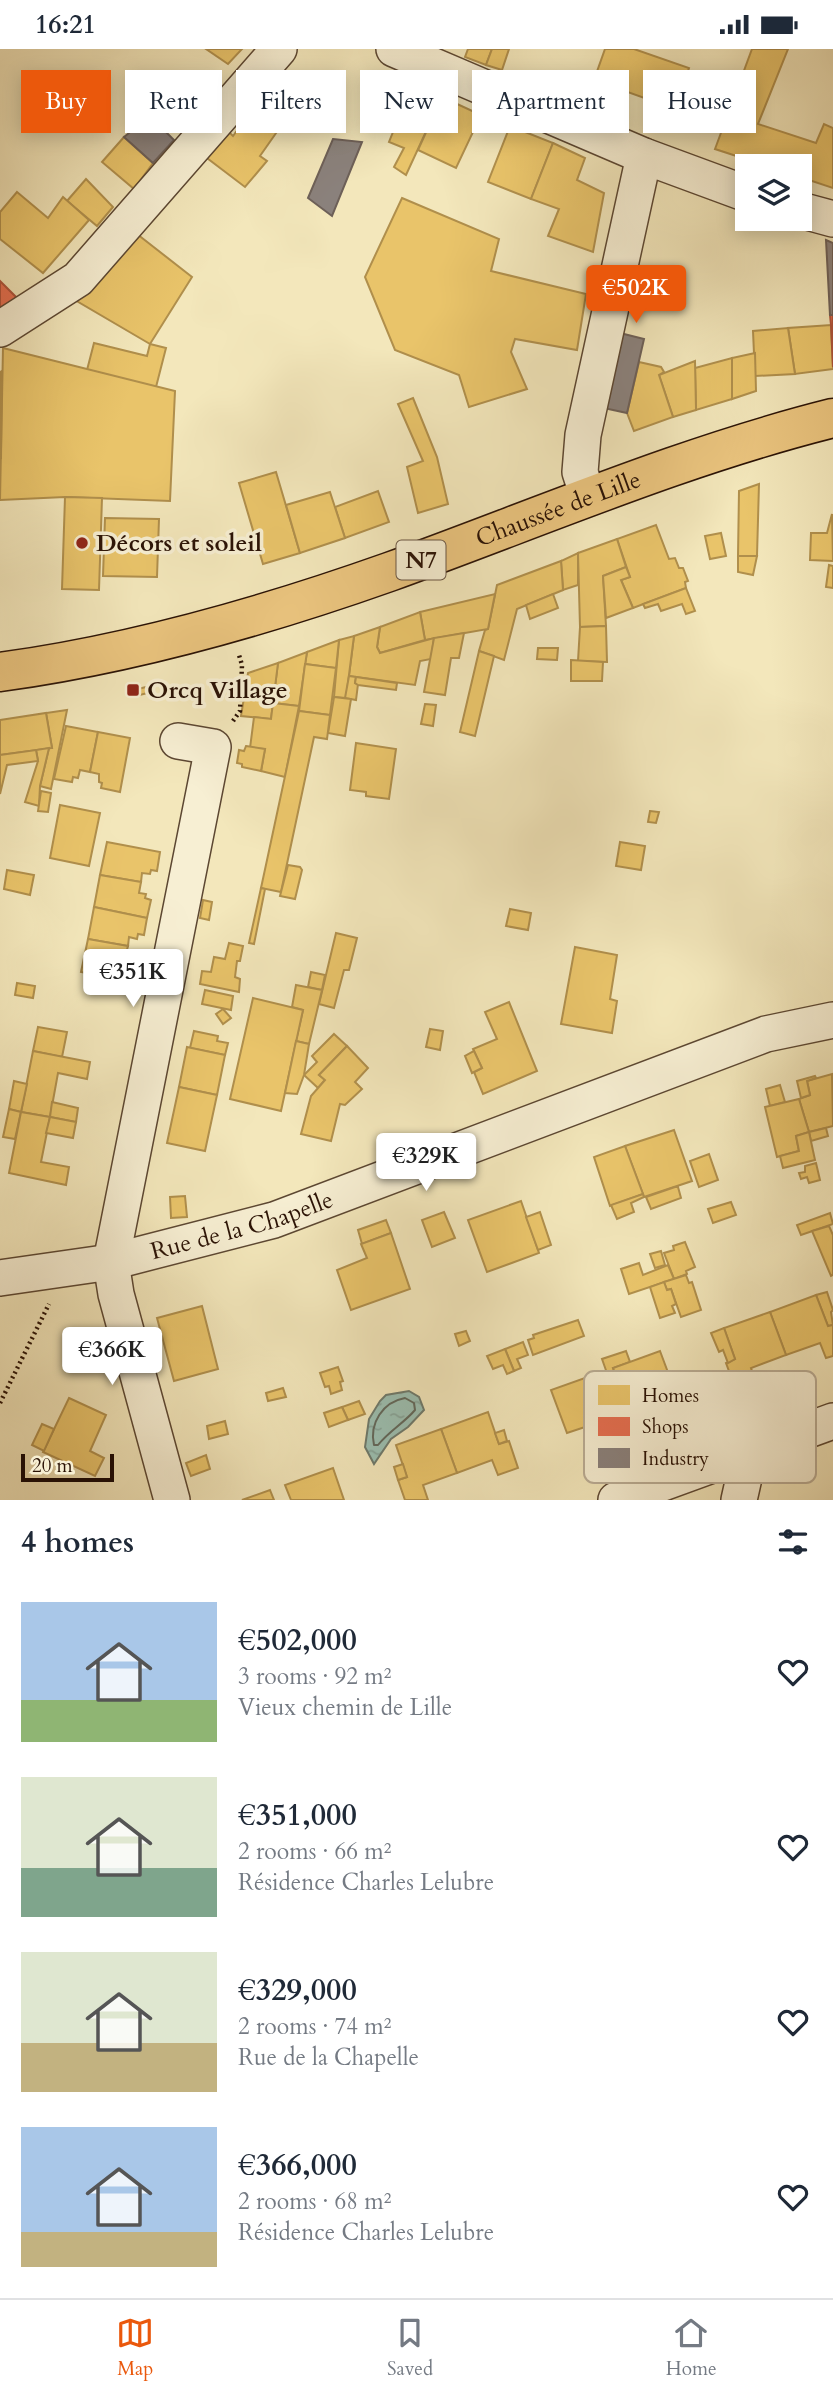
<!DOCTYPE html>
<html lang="en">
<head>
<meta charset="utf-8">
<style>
  body { margin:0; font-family:Cardo,serif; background:#f6f6f7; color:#1f2937; height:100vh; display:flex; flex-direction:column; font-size:26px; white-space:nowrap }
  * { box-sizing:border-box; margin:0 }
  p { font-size:23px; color:#747a83 }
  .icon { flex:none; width:38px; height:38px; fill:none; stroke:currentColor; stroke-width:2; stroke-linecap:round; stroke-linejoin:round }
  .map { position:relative; height:1451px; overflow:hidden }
  .side { display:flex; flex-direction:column; background:#fff; flex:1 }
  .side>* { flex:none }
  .guide { position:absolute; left:21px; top:21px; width:791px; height:63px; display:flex; gap:14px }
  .controls { position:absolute; left:735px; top:105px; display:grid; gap:14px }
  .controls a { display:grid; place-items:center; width:77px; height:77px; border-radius:0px; background:#fff; box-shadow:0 4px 18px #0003; font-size:35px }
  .scale { position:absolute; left:21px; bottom:18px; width:93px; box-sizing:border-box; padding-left:7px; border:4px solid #2a1205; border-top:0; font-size:19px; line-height:24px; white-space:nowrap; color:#2a1205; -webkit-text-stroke:5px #f7efd3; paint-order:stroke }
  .price { position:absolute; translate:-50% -60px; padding:0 16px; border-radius:7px; background:#fff; color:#222; font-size:23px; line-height:46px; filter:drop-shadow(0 2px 4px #0008) }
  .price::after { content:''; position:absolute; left:50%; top:42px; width:21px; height:16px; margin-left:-10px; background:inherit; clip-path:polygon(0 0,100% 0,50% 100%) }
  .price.active { background:#ea580c; color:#fff }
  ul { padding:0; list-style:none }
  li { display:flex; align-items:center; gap:21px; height:175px; padding:0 21px }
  li span { display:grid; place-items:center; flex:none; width:196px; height:140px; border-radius:0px; color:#555 }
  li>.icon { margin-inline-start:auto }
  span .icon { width:84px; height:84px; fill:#fffc; stroke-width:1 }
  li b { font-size:30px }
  h2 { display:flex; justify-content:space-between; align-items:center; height:84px; padding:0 21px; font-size:30px }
  .tag { padding:0 24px; border-radius:0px; background:#fff; box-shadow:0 4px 18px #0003; font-size:24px; line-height:63px }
  .tag.active { background:#ea580c; color:#fff }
  .status { display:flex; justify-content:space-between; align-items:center; height:49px; padding:0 35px; background:#fff; direction:ltr }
  .status svg { height:19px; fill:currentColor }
  .dock { display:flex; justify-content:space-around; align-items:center; height:98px; border-top:2px solid #e0e1e3; background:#fff; font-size:19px; color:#747a83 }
  .dock a { display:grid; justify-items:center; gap:4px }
  .dock .active { color:#ea580c }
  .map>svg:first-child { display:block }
  .water { fill:url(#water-ripples); stroke:#6e7a6c; stroke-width:2 }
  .homes { fill:#e9c46a; stroke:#b08f4c; stroke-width:2 }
  .shops { fill:#e76f51; stroke:#ae533a; stroke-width:2 }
  .industry { fill:#8a817c; stroke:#6d6058; stroke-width:2 }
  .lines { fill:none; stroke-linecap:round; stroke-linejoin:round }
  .shore { stroke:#62685b; stroke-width:2 }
  .street-casing { stroke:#5c4732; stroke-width:38 }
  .primary-casing { stroke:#2a1205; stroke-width:41 }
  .path { stroke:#2a1205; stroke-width:4.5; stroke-dasharray:2 3.5; stroke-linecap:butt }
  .street { stroke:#f7efd3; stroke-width:35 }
  .primary { stroke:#eac47e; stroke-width:38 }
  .poi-dot { fill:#8f2418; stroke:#f7efd3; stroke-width:2.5 }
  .labels { text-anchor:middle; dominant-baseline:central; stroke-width:7; stroke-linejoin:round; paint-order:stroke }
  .shield { fill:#f7efd3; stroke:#685443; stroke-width:2 }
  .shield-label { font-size:23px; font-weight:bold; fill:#2a1205 }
  .street-label { font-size:24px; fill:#2a1205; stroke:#f7efd3 }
  .poi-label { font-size:24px; font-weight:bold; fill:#2a1205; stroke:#f7efd3; text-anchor:start }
  .key { fill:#f7efd3; stroke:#baad95; stroke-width:2 }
  .key-label { font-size:19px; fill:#2a1205 }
</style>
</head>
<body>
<div class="status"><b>16:21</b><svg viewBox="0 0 49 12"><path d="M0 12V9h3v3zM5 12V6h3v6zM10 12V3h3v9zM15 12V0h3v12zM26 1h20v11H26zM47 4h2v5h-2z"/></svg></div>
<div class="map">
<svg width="833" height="1451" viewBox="0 0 833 1451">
  <defs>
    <pattern id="water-ripples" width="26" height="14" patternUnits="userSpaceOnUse" patternTransform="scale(1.75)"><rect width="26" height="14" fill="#9bbfb1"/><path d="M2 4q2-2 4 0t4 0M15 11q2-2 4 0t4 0" fill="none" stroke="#86a397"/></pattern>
  </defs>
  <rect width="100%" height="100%" fill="#f3e7bb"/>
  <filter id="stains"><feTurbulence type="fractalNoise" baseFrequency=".00286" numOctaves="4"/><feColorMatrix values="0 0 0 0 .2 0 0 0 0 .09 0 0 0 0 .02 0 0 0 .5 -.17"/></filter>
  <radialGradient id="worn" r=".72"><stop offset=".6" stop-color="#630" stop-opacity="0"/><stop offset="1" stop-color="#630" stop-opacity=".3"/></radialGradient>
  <polygon class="water" points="409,1342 419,1348 424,1361 408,1378 391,1390 374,1415 365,1398 369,1370 380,1352 386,1346"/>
  <g class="homes">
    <polygon points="206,0 242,0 228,15"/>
    <polygon points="468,0 492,0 486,16 465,8"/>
    <polygon points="492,0 509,0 502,21 486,16"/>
    <polygon points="605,0 634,0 689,19 675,60 594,31"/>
    <polygon points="752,0 788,0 758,75 816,94 824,75 833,79 833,139 800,128 800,117 767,117 715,100"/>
    <polygon points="412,36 442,48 406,126 394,118 404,99 389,93"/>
    <polygon points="442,48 481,66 456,119 418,101"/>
    <polygon points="255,57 281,77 260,107 267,112 245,138 203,106 223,77 233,87"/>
    <polygon points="510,77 553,94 531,150 488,133"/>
    <polygon points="124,88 153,114 134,140 102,113"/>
    <polygon points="553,94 585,109 577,131 604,144 593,203 548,187 559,160 531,150"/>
    <polygon points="86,130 113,158 97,177 67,152"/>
    <polygon points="17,143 48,169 63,148 89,171 43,224 0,190 0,163"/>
    <polygon points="402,149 499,190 491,222 586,245 577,301 515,290 511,303 527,340 469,358 459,326 395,301 365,228"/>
    <polygon points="137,185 192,228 150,295 75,251"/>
    <polygon points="831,276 833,320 795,325 788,279"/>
    <polygon points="788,279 795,325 755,327 753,282"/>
    <polygon points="94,294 147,307 150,295 166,299 156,338 87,321"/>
    <polygon points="3,299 175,342 170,452 65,448 0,451"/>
    <polygon points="755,304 756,342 732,350 732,309"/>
    <polygon points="732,309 732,350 696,361 695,319"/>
    <polygon points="695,312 696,361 673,368 659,326"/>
    <polygon points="639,313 661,318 664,323 659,326 673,368 634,382 627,364"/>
    <polygon points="2,322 1,409 0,409 0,323"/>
    <polygon points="413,349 437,408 448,455 418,464 407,418 423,412 398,355"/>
    <polygon points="276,423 300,504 263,515 239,434"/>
    <polygon points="759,435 757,507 738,507 739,442"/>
    <polygon points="378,442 389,473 345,489 335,458"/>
    <polygon points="330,443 345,489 300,504 286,456"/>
    <polygon points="65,448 102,449 99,541 62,540"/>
    <polygon points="832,465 833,512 810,511 811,484 827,484"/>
    <polygon points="105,469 159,470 157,528 103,527"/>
    <polygon points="656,476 669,510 675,509 679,519 683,519 688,532 685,533 686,539 633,559 621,531 630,528 617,490"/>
    <polygon points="721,484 726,507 710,510 705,487"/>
    <polygon points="617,490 626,518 603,527 606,577 580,578 578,504"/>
    <polygon points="578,504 578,536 563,541 561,512"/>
    <polygon points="738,507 757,507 753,526 738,523"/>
    <polygon points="561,512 563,541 517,560 504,611 479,602 485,581 488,580 497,536"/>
    <polygon points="829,516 833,517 833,539 826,538"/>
    <polygon points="626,518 630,528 621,531 633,559 606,569 603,527"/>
    <polygon points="686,539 695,562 686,565 682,555 661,562 658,555 645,559 643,555"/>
    <polygon points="495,545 488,580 425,591 420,563"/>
    <polygon points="553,545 558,559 530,570 526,556"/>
    <polygon points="420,563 425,591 380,604 377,598 380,578"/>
    <polygon points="606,577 607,613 578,612 580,578"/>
    <polygon points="380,578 377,598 380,604 434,589 431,610 420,612 415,636 349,627 354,587"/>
    <polygon points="464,584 459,609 451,609 445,646 424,643 434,589"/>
    <polygon points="354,587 346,649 334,648 339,591"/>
    <polygon points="339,591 336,619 305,615 307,603"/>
    <polygon points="538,599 558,599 557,611 537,610"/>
    <polygon points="479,602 494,607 475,687 460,683"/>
    <polygon points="307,603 299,657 273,654 278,614"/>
    <polygon points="571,611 603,613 602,632 571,632"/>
    <polygon points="278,614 271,670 241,667 248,624"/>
    <polygon points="305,615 336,619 330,666 299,662"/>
    <polygon points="349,627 356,628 355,634 358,635 356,651 345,649"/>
    <polygon points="356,628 397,634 396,641 358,636 355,634"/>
    <polygon points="146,638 148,644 135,647 134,641"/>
    <polygon points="334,648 351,650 345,687 328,684"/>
    <polygon points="273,654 299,657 285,728 261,722 265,700 250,699 254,668 271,670"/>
    <polygon points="425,655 436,656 433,677 421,675"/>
    <polygon points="67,661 51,740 40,737 49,699 52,699 46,664"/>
    <polygon points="299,662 330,666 327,690 314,688 281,843 261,839"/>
    <polygon points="46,664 52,699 0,706 0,671"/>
    <polygon points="66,677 98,683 90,723 80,721 78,729 73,728 72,733 54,730"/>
    <polygon points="98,683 130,689 120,743 101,739 102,734 99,733 99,725 90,723"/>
    <polygon points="356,694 396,700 389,750 366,747 366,743 350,741"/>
    <polygon points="246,697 265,700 261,722 242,718 242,715 237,714 239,701 244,702"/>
    <polygon points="49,699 40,737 39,757 25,753 38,712 36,701"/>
    <polygon points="36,701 38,712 7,716 0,745 0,706"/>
    <polygon points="41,742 51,744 48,763 38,762"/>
    <polygon points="60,756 100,764 89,817 50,809"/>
    <polygon points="650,762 659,763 656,774 648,773"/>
    <polygon points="107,793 160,803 157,822 151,821 150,825 142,824 141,833 100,826"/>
    <polygon points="620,793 645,797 641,821 616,817"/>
    <polygon points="288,816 300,818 302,821 295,850 280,847"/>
    <polygon points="7,821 34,826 30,846 4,840"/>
    <polygon points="100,826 141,833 139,844 146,845 145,849 151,851 147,869 94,858"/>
    <polygon points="261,839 265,840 254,895 249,894"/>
    <polygon points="203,851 212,853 209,871 200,869"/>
    <polygon points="94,858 147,869 144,886 138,885 137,890 129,888 128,897 88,890"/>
    <polygon points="510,860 531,864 528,881 506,877"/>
    <polygon points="336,884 357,889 349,921 344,921 334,959 319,955"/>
    <polygon points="88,890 128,897 125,908 133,909 132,914 138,915 134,933 81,923"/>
    <polygon points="229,894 243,897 240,912 237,912 235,928 240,930 239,943 200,935 202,922 211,923 214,908 225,910"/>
    <polygon points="575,898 617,906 610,950 617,952 612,984 561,975"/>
    <polygon points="311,923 325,926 322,941 308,938"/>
    <polygon points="17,934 35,937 33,949 15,946"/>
    <polygon points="296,936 322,941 309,995 296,992 303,961 292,958"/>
    <polygon points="205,941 233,947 231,961 202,955"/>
    <polygon points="253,949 303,961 281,1062 230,1050"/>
    <polygon points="509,953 537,1022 483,1045 474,1023 482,1019 473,1000 497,990 485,963"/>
    <polygon points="223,960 231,969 223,975 216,965"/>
    <polygon points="38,978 67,983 62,1008 33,1002"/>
    <polygon points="430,980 443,982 440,1001 426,998"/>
    <polygon points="194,982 218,987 217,992 228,994 225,1006 190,999"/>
    <polygon points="334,985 347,997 319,1026 325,1031 318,1039 304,1026 317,1013 312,1007"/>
    <polygon points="296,992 309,995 304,1026 297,1045 285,1044"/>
    <polygon points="347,997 368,1019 355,1033 362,1040 345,1056 340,1055 331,1092 301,1085 311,1047 325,1031 319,1026"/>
    <polygon points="187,998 225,1006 217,1046 179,1038"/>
    <polygon points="33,1002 90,1013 87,1030 58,1024 50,1068 21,1063"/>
    <polygon points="474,1002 482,1019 472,1024 465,1007"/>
    <polygon points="832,1025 833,1077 809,1083 799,1050 810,1046 807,1032"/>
    <polygon points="815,1027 816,1029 807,1032 810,1046 801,1049 797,1032"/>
    <polygon points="14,1032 27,1035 21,1063 9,1060"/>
    <polygon points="780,1036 785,1053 770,1057 766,1040"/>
    <polygon points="179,1038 217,1046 205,1102 167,1094"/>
    <polygon points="799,1050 809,1083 796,1087 799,1102 777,1108 765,1058"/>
    <polygon points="52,1053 78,1059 76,1073 50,1068"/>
    <polygon points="9,1060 21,1063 15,1090 3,1088"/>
    <polygon points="21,1063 50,1068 41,1113 69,1118 66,1136 9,1124"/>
    <polygon points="50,1068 76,1073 73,1089 46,1084"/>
    <polygon points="826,1079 828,1087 811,1092 809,1083"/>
    <polygon points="674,1081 692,1132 644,1148 625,1097"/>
    <polygon points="809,1083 815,1111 783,1119 780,1107 799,1102 796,1087"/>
    <polygon points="625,1097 643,1145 610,1157 594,1108"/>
    <polygon points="709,1105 718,1131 699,1138 690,1112"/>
    <polygon points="816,1114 820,1131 809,1134 807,1128 801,1130 799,1124 805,1123 805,1117"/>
    <polygon points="675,1138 678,1138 681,1149 651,1160 646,1148"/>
    <polygon points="643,1145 644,1148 631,1154 634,1163 617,1170 611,1156"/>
    <polygon points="185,1147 187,1168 171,1169 170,1148"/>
    <polygon points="521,1152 539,1204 487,1223 468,1171"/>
    <polygon points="731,1153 736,1166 713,1174 708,1160"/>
    <polygon points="444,1163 455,1189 432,1198 422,1171"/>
    <polygon points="540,1163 551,1196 538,1201 526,1168"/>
    <polygon points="830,1164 833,1175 801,1186 797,1176"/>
    <polygon points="386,1171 391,1184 362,1195 358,1181"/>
    <polygon points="829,1177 833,1186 833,1226 831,1227 812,1182"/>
    <polygon points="391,1184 410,1240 351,1261 337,1221 367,1209 361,1195"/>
    <polygon points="685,1193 695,1218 686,1222 687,1225 674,1230 664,1204 674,1201 673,1197"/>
    <polygon points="661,1202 665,1216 655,1219 650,1205"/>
    <polygon points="639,1214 643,1226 668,1216 674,1230 629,1245 621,1220"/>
    <polygon points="686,1226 689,1234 692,1233 701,1261 681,1268 671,1240 667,1241 664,1233"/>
    <polygon points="664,1233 667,1241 671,1240 676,1255 672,1257 675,1264 660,1269 650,1238"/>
    <polygon points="827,1243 833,1261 831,1263 833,1276 828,1277 816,1246"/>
    <polygon points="816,1246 828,1277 833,1276 833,1307 826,1309 820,1294 786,1306 770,1263"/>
    <polygon points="202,1257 218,1320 174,1332 157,1269"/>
    <polygon points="770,1263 786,1306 751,1319 756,1334 736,1341 726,1314 735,1310 724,1279"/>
    <polygon points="578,1271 584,1287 533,1306 528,1291 534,1289 533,1286"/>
    <polygon points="724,1279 735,1310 728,1314 723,1301 719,1303 711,1284"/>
    <polygon points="466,1282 470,1292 459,1297 455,1285"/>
    <polygon points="523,1293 528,1306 517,1310 521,1319 514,1322 505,1300"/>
    <polygon points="505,1300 514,1322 507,1325 503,1316 493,1320 487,1307"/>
    <polygon points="626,1302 630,1313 613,1319 615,1324 608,1327 602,1310"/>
    <polygon points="660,1302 676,1345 640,1358 645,1374 626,1380 608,1327 615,1324 613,1319"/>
    <polygon points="338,1318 343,1332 340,1333 342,1341 331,1345 329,1337 325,1338 320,1324"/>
    <polygon points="599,1324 601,1329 608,1327 626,1380 608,1387 603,1372 567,1384 551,1341"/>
    <polygon points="283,1339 286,1348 268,1352 266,1344"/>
    <polygon points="69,1349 106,1366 90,1402 104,1409 95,1427 43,1403"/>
    <polygon points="359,1352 365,1365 348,1371 342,1358"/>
    <polygon points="342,1358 348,1371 329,1378 324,1364"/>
    <polygon points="488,1363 499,1395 509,1392 518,1419 498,1426 492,1411 457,1424 441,1380"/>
    <polygon points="225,1372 228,1385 209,1390 207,1377"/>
    <polygon points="42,1375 54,1380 44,1402 32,1396"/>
    <polygon points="441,1380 457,1424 423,1436 428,1451 405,1451 398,1431 407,1428 396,1396"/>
    <polygon points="504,1381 507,1392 499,1395 495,1384"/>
    <polygon points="206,1406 210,1420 191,1427 186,1414"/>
    <polygon points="403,1415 407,1428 398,1431 394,1418"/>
    <polygon points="333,1419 344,1451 291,1451 285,1436"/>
    <polygon points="270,1441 274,1451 242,1451"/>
  </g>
  <g class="shops">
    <polygon points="0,232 18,250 0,263"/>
    <polygon points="830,266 833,266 833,318 831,276"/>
  </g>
  <g class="industry">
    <polygon points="150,67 174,91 153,114 124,88"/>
    <polygon points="333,90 362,93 332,167 308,149"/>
    <polygon points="826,191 833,194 833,266 830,266"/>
    <polygon points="616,283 644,290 627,364 599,358"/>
  </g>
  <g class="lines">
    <path class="shore" d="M 405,1349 L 414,1354 L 415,1361 C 404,1374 389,1382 378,1396 L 374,1396 C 369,1374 383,1353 405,1349 Z"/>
    <g class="street-casing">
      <g id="street">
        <polyline points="394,0 644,107 747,145"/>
        <polyline points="800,161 833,170"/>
        <polyline points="0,280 78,230 279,0"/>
        <polyline points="588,448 580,423 583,386 644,107"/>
        <path id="s1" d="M 0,1229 L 111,1213 L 274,1171 L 766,985 L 833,971"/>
        <polyline points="172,1451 116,1245 111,1213 213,698 178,692"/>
        <polyline points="616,1451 833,1372"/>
        <polyline points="739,1451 750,1402"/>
      </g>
    </g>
    <g class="primary-casing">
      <g id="primary">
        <path id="s2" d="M 0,623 C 133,605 262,568 389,523 C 536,470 681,407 833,369"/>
      </g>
    </g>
    <g class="path">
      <polyline points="233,672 240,662 242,616 239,606"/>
      <polyline points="0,1354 49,1255"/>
    </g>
    <use href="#street" class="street"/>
    <use href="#primary" class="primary"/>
  </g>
  <g class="poi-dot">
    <circle cx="82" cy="494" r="7"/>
    <rect x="126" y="634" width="14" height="14" rx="3.5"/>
  </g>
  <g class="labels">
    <rect class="shield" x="396.5" y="491.5" width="49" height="39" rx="5"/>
    <g class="shield-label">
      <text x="421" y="511">N7</text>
    </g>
    <g class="street-label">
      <text stroke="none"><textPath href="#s2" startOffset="583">Chaussée de Lille</textPath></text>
      <text stroke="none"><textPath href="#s1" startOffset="248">Rue de la Chapelle</textPath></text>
    </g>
    <g class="poi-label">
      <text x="96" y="494">Décors et soleil</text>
      <text x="147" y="641">Orcq Village</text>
    </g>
  </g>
  <rect x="584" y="1322" width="232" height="112" rx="10" class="key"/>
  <rect x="598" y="1336" width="32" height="20" fill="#e9c46a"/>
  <rect x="598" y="1368" width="32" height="19" fill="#e76f51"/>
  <rect x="598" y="1399" width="32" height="20" fill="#8a817c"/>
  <g class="key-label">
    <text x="642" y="1353">Homes</text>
    <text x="642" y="1384">Shops</text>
    <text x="642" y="1416">Industry</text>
  </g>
  <rect width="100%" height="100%" filter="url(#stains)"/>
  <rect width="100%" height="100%" fill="url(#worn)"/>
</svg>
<div class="controls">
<a><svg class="icon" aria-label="layers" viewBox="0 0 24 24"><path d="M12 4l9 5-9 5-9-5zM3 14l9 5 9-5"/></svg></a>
</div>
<div class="scale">20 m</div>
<b class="price active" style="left:636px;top:276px">€502K</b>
<b class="price" style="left:133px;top:960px">€351K</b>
<b class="price" style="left:426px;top:1144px">€329K</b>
<b class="price" style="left:112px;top:1338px">€366K</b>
<div class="guide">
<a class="tag active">Buy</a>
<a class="tag">Rent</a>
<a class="tag">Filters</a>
<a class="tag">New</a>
<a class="tag">Apartment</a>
<a class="tag">House</a>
</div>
</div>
<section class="side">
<h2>4 homes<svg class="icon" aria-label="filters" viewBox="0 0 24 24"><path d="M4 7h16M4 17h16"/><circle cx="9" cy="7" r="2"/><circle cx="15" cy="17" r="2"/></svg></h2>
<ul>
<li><span style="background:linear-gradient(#a9c7e8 70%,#8fb573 0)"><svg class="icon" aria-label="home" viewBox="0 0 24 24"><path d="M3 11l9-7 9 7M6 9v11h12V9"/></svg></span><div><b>€502,000</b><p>3 rooms · 92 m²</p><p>Vieux chemin de Lille</p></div><svg class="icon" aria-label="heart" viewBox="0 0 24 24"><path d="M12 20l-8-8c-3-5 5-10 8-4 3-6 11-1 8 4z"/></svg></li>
<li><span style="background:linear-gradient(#dfe7d0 65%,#7fa58c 0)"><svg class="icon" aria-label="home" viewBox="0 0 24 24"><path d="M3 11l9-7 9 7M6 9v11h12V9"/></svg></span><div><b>€351,000</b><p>2 rooms · 66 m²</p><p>Résidence Charles Lelubre</p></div><svg class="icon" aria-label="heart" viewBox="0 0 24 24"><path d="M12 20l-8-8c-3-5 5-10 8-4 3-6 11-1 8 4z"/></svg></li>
<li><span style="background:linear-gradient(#dfe7d0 65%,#c2b280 0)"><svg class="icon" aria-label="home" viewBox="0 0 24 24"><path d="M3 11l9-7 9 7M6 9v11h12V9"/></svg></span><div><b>€329,000</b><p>2 rooms · 74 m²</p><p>Rue de la Chapelle</p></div><svg class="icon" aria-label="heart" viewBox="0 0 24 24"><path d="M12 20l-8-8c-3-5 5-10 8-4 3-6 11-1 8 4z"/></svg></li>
<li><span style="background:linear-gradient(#a9c7e8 75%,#c2b280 0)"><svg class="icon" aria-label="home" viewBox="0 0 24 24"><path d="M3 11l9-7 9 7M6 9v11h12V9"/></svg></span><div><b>€366,000</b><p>2 rooms · 68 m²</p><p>Résidence Charles Lelubre</p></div><svg class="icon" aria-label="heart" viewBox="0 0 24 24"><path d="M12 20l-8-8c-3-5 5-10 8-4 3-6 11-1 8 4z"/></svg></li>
</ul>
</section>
<nav class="dock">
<a class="active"><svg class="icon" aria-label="map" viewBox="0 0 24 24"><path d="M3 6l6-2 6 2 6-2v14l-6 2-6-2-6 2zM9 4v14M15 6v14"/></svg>Map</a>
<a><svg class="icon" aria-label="saved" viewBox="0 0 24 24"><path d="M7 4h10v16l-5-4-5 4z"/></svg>Saved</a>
<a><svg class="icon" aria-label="home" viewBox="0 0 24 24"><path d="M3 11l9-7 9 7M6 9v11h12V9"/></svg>Home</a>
</nav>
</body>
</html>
